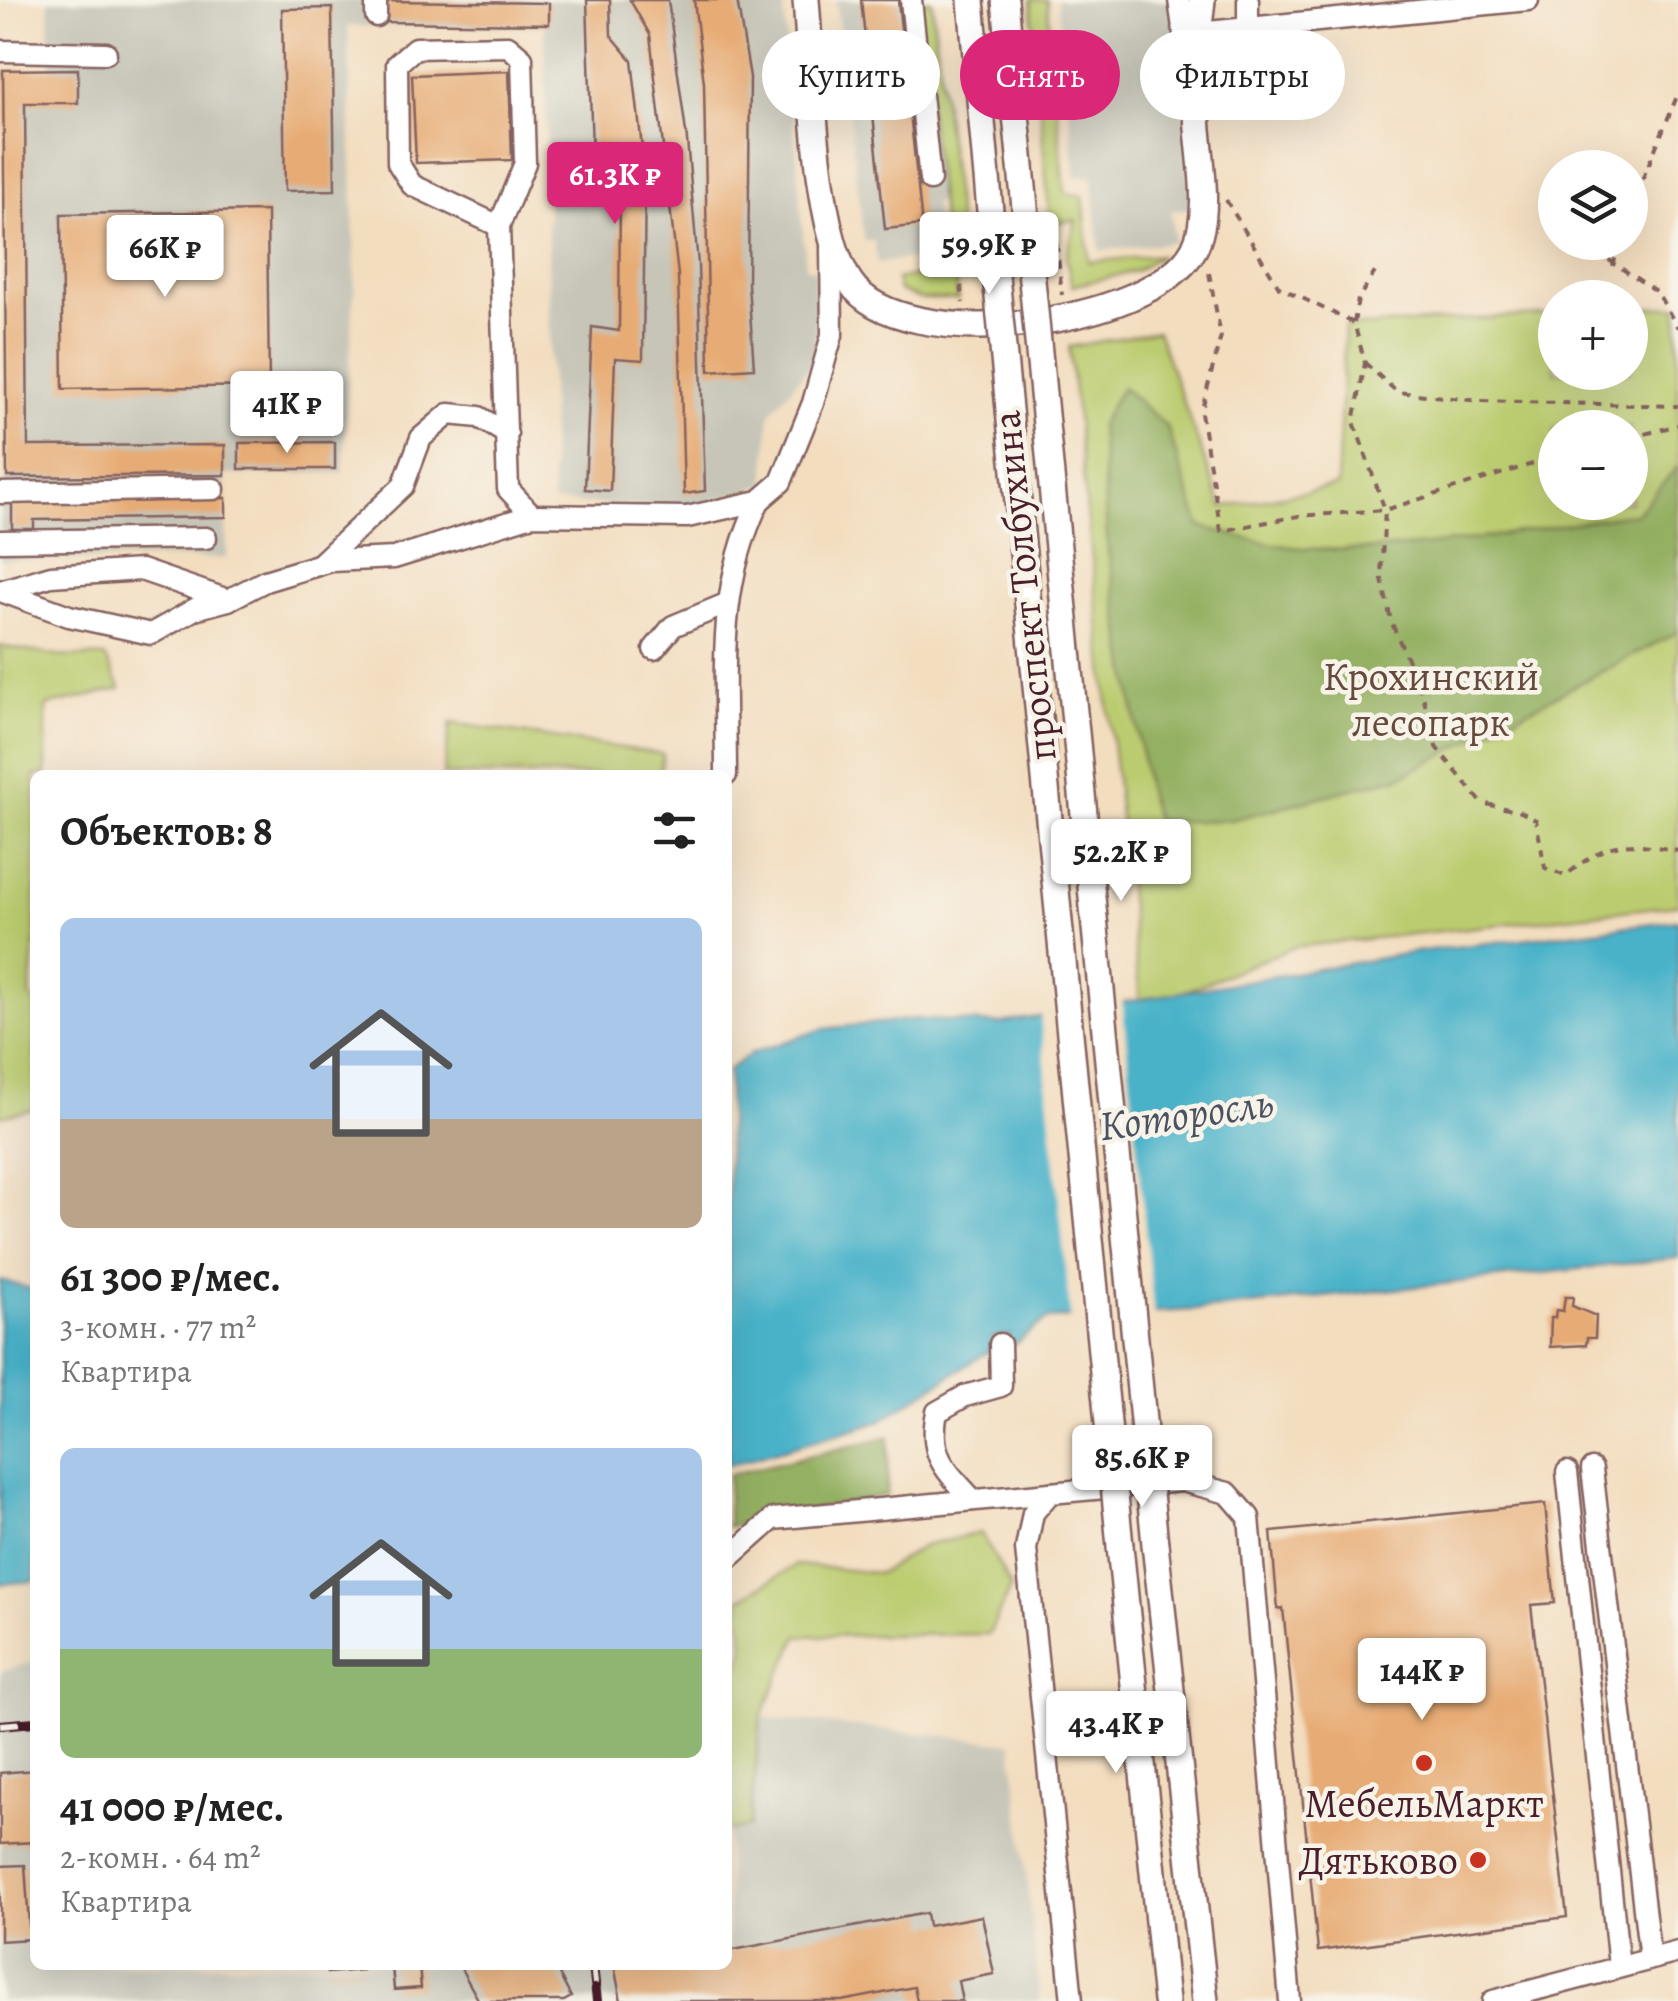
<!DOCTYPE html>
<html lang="ru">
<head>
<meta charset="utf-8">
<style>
  body { margin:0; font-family:Alegreya,serif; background:#f6f6f6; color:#222; height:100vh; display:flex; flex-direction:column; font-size:38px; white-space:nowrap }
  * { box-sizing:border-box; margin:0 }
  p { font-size:32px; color:#767676 }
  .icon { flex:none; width:55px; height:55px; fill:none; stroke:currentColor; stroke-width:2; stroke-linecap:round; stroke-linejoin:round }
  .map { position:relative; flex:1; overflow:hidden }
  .panel { position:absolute; left:30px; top:770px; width:702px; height:1200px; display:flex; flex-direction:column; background:#fff; border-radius:15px; box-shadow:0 10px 40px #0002 }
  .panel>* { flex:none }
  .banner { position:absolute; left:762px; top:30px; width:765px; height:90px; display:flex; gap:20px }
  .tools { position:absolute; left:1538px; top:150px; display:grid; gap:20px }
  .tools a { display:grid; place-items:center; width:110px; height:110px; border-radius:50%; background:#fff; box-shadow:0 10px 40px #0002; font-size:50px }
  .price { position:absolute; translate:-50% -85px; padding:0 22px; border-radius:10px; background:#fff; color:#222; font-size:32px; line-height:65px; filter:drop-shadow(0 2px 5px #0008) }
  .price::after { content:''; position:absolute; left:50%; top:60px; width:30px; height:22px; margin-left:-15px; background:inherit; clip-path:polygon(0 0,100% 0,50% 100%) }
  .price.active { background:#db2777; color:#fff }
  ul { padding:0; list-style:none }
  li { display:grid; align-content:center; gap:20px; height:530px; padding:0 30px }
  li span { display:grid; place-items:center; height:310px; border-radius:15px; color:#555 }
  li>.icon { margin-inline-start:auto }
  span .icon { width:180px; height:180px; fill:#fffc; stroke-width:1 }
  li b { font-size:42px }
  h2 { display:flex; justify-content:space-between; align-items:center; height:120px; padding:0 30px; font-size:42px }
  .pill { padding:0 35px; border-radius:45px; background:#fff; box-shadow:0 10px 40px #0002; font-size:35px; line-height:90px }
  .pill.active { background:#db2777; color:#fff }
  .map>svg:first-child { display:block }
  .industrial { fill:#c6c5b8 }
  .green { fill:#bbcc6f; stroke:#82764d; stroke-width:2.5; fill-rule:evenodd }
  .forest { fill:#94b062; stroke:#6f6846; stroke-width:2.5 }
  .water { fill:#4ab2c9; stroke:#4a687a; stroke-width:2.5 }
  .pier { fill:#f3ddbf }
  .building { fill:#e7ac75 }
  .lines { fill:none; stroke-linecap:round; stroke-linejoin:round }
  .minor-casing { stroke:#85625f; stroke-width:25 }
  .major-casing { stroke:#85625f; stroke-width:30 }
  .path { stroke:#85625f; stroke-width:4; stroke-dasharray:8 8; stroke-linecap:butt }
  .minor { stroke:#fff; stroke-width:20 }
  .major { stroke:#fff; stroke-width:25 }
  .rail-casing { stroke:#4a1f2b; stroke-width:10 }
  .rail { stroke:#f7f3e8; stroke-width:6; stroke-dasharray:19; stroke-linecap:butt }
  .major-bridge-casing { stroke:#85625f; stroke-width:30; stroke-linecap:butt }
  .major-bridge { stroke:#fff; stroke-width:25 }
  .poi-dot { fill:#c8321e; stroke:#f7f3e8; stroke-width:4 }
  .labels { text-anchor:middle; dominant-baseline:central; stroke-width:9; stroke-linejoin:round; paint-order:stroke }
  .street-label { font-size:40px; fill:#4a1f2b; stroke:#f7f3e8 }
  .park-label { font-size:40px; fill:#664a3c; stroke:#f7f3e8 }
  .poi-label { font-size:40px; fill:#4a1f2b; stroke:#f7f3e8 }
  .water-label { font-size:42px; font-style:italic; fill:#4a5262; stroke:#f7f3e8 }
</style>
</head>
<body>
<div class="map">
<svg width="1678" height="2001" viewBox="0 0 1678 2001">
  <rect width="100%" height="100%" fill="#f7f3e8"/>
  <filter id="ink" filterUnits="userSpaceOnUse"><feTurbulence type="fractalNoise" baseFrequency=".01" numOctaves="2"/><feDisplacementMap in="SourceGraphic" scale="20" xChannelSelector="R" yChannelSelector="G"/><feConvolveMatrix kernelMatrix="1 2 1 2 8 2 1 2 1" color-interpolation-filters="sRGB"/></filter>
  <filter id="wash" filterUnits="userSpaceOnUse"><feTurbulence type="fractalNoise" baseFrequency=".0048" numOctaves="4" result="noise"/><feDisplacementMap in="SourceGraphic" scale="40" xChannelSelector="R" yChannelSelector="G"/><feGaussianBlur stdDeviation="2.25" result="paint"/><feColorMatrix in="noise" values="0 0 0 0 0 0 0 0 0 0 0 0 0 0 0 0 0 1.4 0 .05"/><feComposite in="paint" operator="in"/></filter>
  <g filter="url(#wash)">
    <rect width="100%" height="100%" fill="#f3ddbf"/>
    <g class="industrial">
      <polygon points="49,0 783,0 806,268 816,270 815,359 770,413 765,485 684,508 552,502 545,26 348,26 355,277 343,473 225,475 227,558 0,560 0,484 7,483 7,477 36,476 28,446 25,70 50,69"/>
      <polygon points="836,0 934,0 957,200 934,203 938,233 930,234 933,257 877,263 874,241 864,241"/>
      <polygon points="1057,0 1174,0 1191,208 1171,211 1174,242 1100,251 1092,176 1076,177"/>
      <polygon points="35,1661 35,1965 728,1965 728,1831 749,1826 761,1717 1012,1743 1040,2001 0,2001 0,1672"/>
    </g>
    <g class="green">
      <polygon points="916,0 931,0 959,231 943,232"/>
      <polygon points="1031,0 1047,0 1065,193 1083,196 1089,262 1161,255 1136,271 1072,286 1066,257 1076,220 1050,223"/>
      <polygon points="938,253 953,253 958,299 920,299 899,291 896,279 937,273"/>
      <path d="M 1678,306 L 1678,905 L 1294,947 L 1141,1009 L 1069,347 L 1157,331 L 1222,507 L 1337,486 L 1345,327 L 1555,314 L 1555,372 L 1630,372 L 1630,309 ZM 1555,428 L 1630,428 L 1630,502 L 1555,502 Z"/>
      <polygon points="0,646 58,656 105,657 121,689 46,706 46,775 35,775 35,942 30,995 35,1006 35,1109 0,1116"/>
      <polygon points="451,723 663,754 660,775 443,775"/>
      <polygon points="981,1533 1011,1587 989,1634 798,1636 761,1717 749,1827 728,1831 728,1714 744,1649 740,1599 796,1565 880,1573 923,1546"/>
    </g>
    <g class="forest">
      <path d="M 1122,387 L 1167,427 L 1200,526 C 1229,534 1261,543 1291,547 C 1404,559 1525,529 1637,513 L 1678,466 L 1678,632 L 1402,776 L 1231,820 L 1156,822 L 1147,790 L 1108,551 L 1100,424 Z"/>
      <polygon points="889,1437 887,1495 728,1527 728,1475"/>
    </g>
    <g class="water">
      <polygon points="1678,920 1678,1258 1223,1308 1048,1319 1009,1348 1009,1335 993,1337 992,1349 878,1422 728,1465 728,1070 752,1053 823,1029 916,1019 996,1024 1422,951"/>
      <polygon points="0,1280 35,1290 35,1581 0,1584"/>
    </g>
    <polygon class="pier" points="1122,998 1154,1317 1071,1323 1040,1012"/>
    <g id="blocks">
      <g class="building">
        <polygon points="587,0 610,0 611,35 632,60 645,174 643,360 615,358 610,491 585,489 592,327 619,331 620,184 593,181"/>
        <polygon points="630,0 668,0 687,140 698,265 705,491 684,494 678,275 650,35"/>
        <polygon points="694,0 737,0 750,77 748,284 754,368 709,371 704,83"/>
        <polygon points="861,0 898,0 922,225 885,229"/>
        <polygon points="387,1 549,3 549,24 387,22"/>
        <polygon points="332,8 335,190 285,191 282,9"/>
        <polygon points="78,69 78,103 25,103 28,446 225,445 225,475 7,477 3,70"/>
        <polygon points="509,71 512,160 416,163 412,75"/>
        <polygon points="267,211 269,386 63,389 61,214"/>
        <polygon points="335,442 335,469 239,469 239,443"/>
        <polygon points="226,498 226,517 34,520 34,529 12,529 12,501"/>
        <polygon points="1565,1297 1573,1297 1572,1306 1596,1316 1595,1338 1587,1338 1586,1345 1550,1347 1551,1318 1555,1318 1556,1310 1563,1311"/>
        <polygon points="1545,1504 1555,1603 1531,1605 1567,1917 1318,1951 1283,1608 1278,1609 1271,1532"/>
        <polygon points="35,1770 35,1842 0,1844 0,1773"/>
        <polygon points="25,1865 30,1939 0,1941 0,1866"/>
        <polygon points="926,1913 928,1926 982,1916 994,1974 958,1981 962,2001 917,2001 914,1987 842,2001 621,2001 614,1965 728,1965 728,1951"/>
        <polygon points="326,1965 362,1965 362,1970 327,1973"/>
        <polygon points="392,1965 419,1965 421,1988 394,1990"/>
        <polygon points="459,1965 554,1965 571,1997 564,2001 479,2001"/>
      </g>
    </g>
  </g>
  <g filter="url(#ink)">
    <use href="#blocks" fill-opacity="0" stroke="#85625f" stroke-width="2.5"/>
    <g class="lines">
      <g class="minor-casing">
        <g id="minor">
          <polyline points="376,0 376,16"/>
          <polyline points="911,0 930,180"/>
          <polyline points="1179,0 1189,70"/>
          <polyline points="1248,28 1248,0"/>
          <polyline points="1198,33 1528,0"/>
          <polyline points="0,51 106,53"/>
          <polyline points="499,226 412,185 398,163 397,64 415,48 508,46 522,58 525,163 499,226 508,489 532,515"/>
          <polyline points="0,493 214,489"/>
          <polyline points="0,541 206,538"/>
          <polyline points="321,563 403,486 421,438 449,414 479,417 507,434"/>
          <polyline points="0,591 51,576 141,570 228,600 265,581 331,561 394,558 532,515 687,517 759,501 781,482 813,403 832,335 831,248"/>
          <polyline points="1,591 69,616 151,634 195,609 228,600"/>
          <polyline points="654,649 673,626 726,604"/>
          <path d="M 726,775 C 726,678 715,591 759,501"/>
          <polyline points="1592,1469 1650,1959"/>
          <polyline points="1567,1472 1619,1966"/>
          <path d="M 973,1500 C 945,1469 928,1456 937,1412 L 965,1396 L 1001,1386 L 1000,1344"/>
          <polyline points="728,1559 773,1519 1050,1493"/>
          <polyline points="1072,2001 1026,1549 1033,1513 1050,1493 1182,1481 1228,1493 1249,1517 1290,2001"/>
          <polyline points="1493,2001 1678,1952"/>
        </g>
      </g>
      <g class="major-casing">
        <g id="major">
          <path d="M 806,0 C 812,69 814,229 850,282 C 901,359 1153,326 1194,249 C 1213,212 1198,153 1197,113 C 1196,75 1197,38 1202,0"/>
          <polyline points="971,0 995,266"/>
          <polyline points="1005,0 1031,270"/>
          <polyline points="1155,1544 1205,2001"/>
          <polyline points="1120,1546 1166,2001"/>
        </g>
      </g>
      <g class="path">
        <path d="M 1226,200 L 1279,287 L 1354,323 L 1365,363 L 1354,422 L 1385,510 L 1381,575 L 1391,621 L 1423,696 L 1436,747 L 1482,803 L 1521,812 L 1536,820 L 1545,868 L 1565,876 C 1611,839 1622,840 1678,851"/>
        <polyline points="1630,209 1678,94"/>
        <polyline points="1055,228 1062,295"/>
        <polyline points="956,238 963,303"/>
        <polyline points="1582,242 1657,292 1678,328"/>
        <polyline points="1613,266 1620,242"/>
        <polyline points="1209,273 1221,336 1201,413 1221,531 1299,516 1385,510 1555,457"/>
        <polyline points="1354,323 1358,299 1375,272"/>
        <polyline points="1365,363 1397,392 1480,401 1678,406"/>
        <polyline points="1630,438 1678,425"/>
      </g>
      <use href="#minor" class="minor"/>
      <use href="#major" class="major"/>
      <g class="rail-casing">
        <g id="rail">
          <polyline points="0,1725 35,1722"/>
          <polyline points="593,1965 597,2001"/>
        </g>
      </g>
      <use href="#rail" class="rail"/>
      <g class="major-bridge-casing">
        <g id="major-bridge">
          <polyline points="995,266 1120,1546"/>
          <polyline points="1031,270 1155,1544"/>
        </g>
      </g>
      <use href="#major-bridge" class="major-bridge"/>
    </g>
  </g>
  <g class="poi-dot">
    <circle cx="1424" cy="1763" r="10"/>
    <circle cx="1478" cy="1860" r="10"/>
  </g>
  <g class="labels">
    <g class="street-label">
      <text transform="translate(1024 586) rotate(-96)">проспект Толбухина</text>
    </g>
    <g class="park-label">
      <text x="1431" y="676">Крохинский<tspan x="1431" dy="46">лесопарк</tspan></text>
    </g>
    <g class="poi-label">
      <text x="1424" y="1803">МебельМаркт</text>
      <text x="1458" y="1860" text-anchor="end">Дятьково</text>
    </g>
    <g class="water-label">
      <text transform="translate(1186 1114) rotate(-8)">Которосль</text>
    </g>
  </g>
</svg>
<div class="tools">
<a><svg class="icon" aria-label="layers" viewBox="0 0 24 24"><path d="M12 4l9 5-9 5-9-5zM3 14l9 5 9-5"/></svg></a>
<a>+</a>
<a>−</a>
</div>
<b class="price active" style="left:615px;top:227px">61.3K ₽</b>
<b class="price" style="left:989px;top:297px">59.9K ₽</b>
<b class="price" style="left:165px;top:300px">66K ₽</b>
<b class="price" style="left:287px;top:456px">41K ₽</b>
<b class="price" style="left:1121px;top:904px">52.2K ₽</b>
<b class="price" style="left:1142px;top:1510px">85.6K ₽</b>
<b class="price" style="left:1422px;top:1723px">144K ₽</b>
<b class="price" style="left:1116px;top:1776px">43.4K ₽</b>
<div class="banner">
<a class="pill">Купить</a>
<a class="pill active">Снять</a>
<a class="pill">Фильтры</a>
</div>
<section class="panel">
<h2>Объектов: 8<svg class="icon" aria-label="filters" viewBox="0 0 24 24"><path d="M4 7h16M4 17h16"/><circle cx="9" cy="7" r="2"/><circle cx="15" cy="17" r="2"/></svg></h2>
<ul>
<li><span style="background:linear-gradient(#a9c7e8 65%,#b9a48a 0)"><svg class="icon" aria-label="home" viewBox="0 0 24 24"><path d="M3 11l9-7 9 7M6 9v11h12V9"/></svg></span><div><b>61 300 ₽/мес.</b><p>3-комн. · 77 m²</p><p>Квартира</p></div></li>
<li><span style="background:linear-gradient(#a9c7e8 65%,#8fb573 0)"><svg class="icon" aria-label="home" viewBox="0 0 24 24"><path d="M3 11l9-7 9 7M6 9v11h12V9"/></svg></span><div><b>41 000 ₽/мес.</b><p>2-комн. · 64 m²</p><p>Квартира</p></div></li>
</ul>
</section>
</div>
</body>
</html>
